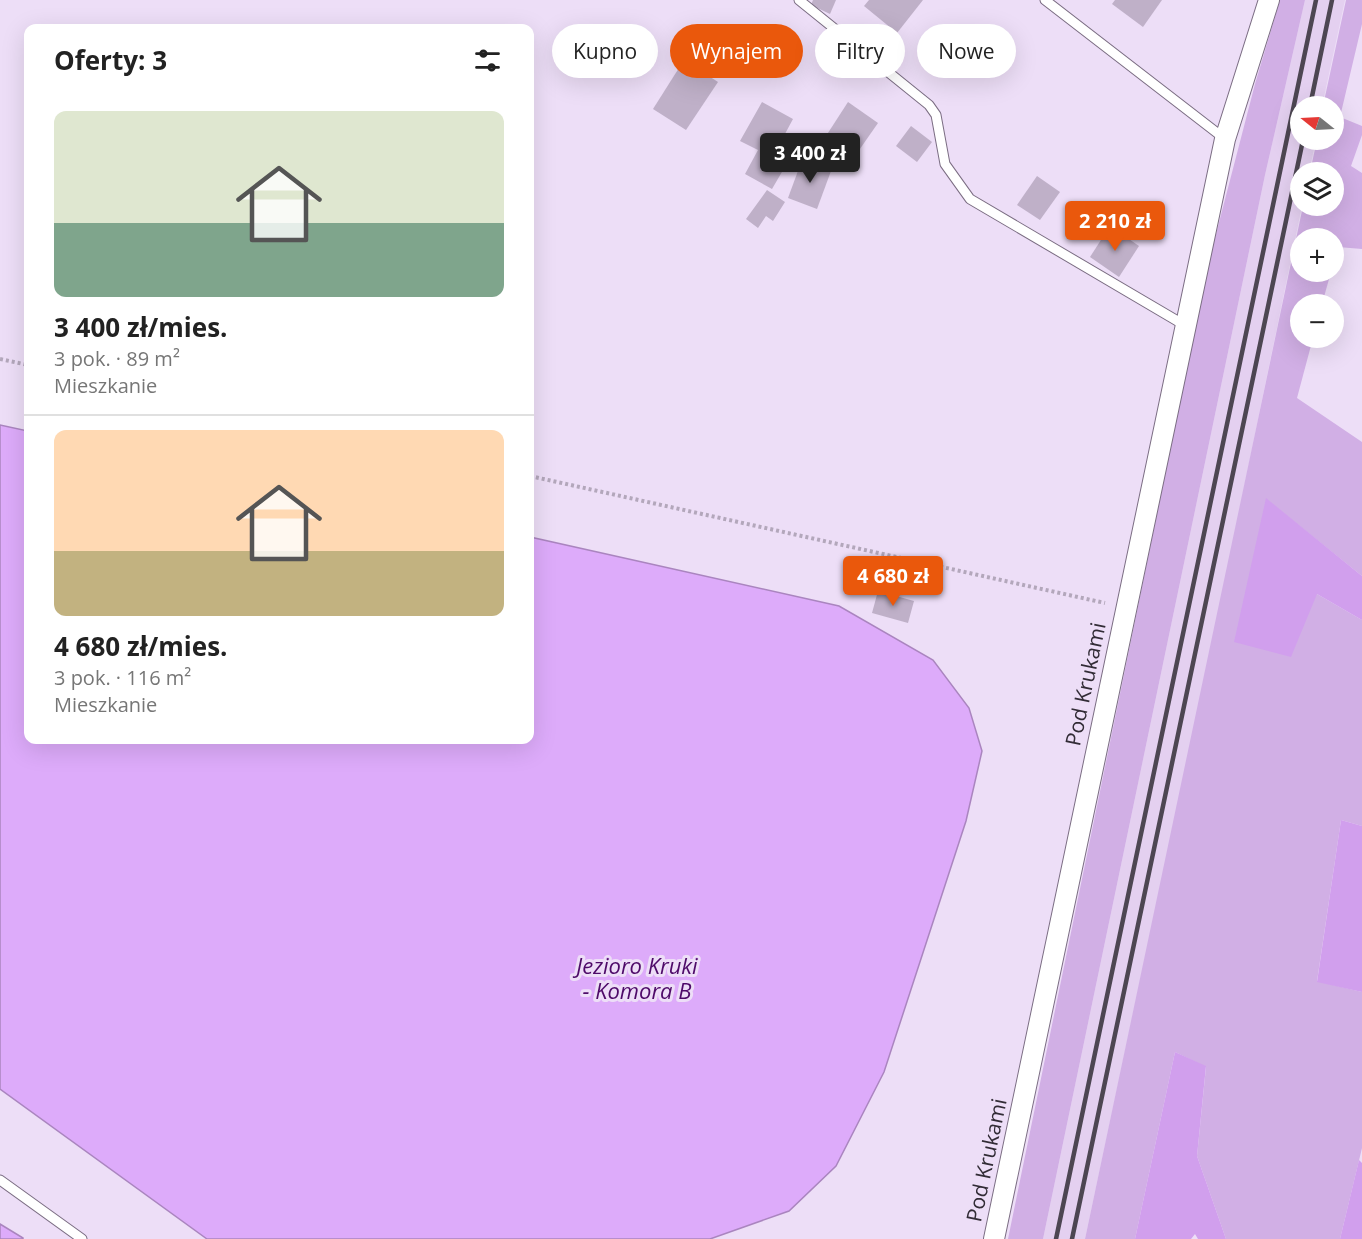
<!DOCTYPE html>
<html lang="pl">
<head>
<meta charset="utf-8">
<style>
  body { margin:0; font-family:"Open Sans",sans-serif; background:#f2f2f2; color:#222; height:100vh; display:flex; flex-direction:column; font-size:22px; white-space:nowrap }
  * { box-sizing:border-box; margin:0 }
  p { font-size:20px; color:#767676 }
  .icon { flex:none; width:33px; height:33px; fill:none; stroke:currentColor; stroke-width:2; stroke-linecap:round; stroke-linejoin:round }
  .map { position:relative; flex:1; overflow:hidden }
  .panel { position:absolute; left:24px; top:24px; width:510px; height:720px; display:flex; flex-direction:column; background:#fff; border-radius:12px; box-shadow:0 6px 24px #0002 }
  .panel>* { flex:none }
  .banner { position:absolute; left:552px; top:24px; width:570px; height:54px; display:flex; gap:12px }
  .needle { width:39px; rotate:288deg }
  .fabs { position:absolute; left:1290px; top:96px; display:grid; gap:12px }
  .fabs a { display:grid; place-items:center; width:54px; height:54px; border-radius:50%; background:#fff; box-shadow:0 6px 24px #0002; font-size:30px }
  .price { position:absolute; translate:-50% -51px; padding:0 14px; border-radius:6px; background:#ea580c; color:#fff; font-size:20px; line-height:39px; filter:drop-shadow(0 2px 3px #0008) }
  .price::after { content:''; position:absolute; left:50%; top:36px; width:18px; height:14px; margin-left:-9px; background:inherit; clip-path:polygon(0 0,100% 0,50% 100%) }
  .price.selected { background:#222; color:#fff }
  ul { padding:0; list-style:none }
  li { display:grid; align-content:center; gap:12px; height:318px; padding:0 30px }
  li+li { border-top:2px solid #e0e0e0 }
  li span { display:grid; place-items:center; height:186px; border-radius:12px; color:#555 }
  li>.icon { margin-inline-start:auto }
  span .icon { width:108px; height:108px; fill:#fffc; stroke-width:1 }
  li b { font-size:26px }
  h2 { display:flex; justify-content:space-between; align-items:center; height:72px; padding:0 30px; font-size:26px }
  .tag { padding:0 21px; border-radius:27px; background:#fff; box-shadow:0 6px 24px #0002; font-size:21px; line-height:54px }
  .tag.selected { background:#ea580c; color:#fff }
  .map>svg:first-child { display:block }
  .built { fill:#e4d0f0 }
  .green { fill:#d1afe5 }
  .forest { fill:#d19fed }
  .water { fill:#ddabfa; stroke:#aa85bf; stroke-width:1.5 }
  .building { fill:#bfb0c8 }
  .lines { fill:none; stroke-linecap:round; stroke-linejoin:round }
  .lane-casing { stroke:#7b6d83; stroke-width:11 }
  .street-casing { stroke:#7b6d83; stroke-width:22 }
  .path { stroke:#b3a7bb; stroke-width:4; stroke-dasharray:3 3; stroke-linecap:butt }
  .lane { stroke:#fff; stroke-width:9 }
  .street { stroke:#fff; stroke-width:20 }
  .rail { stroke:#4d4652; stroke-width:4.5 }
  .labels { text-anchor:middle; dominant-baseline:central; stroke-width:6; stroke-linejoin:round; paint-order:stroke }
  .street-label { font-size:21px; fill:#322c36; stroke:#eddef7 }
  .water-label { font-size:22px; font-style:italic; fill:#4e0a69; stroke:#eddef7 }
</style>
</head>
<body>
<div class="map">
<svg width="1362" height="1239" viewBox="0 0 1362 1239">
  <rect width="100%" height="100%" fill="#eddef7"/>
  <polygon class="built" points="1305,0 1345,0 1322,106 1300,106 1300,140 1316,140 1309,172 1300,172 1302,206 1213,638 1085,1239 1043,1239 1265,175"/>
  <g class="green">
    <polygon points="1280,0 1305,0 1265,175 1043,1239 1008,1239 1209,261 1255,84"/>
    <polygon points="1346,0 1362,0 1362,24 1340,117 1362,126 1362,135 1351,166 1362,173 1362,249 1338,247 1334,263 1334,238 1300,238 1300,272 1331,272 1322,304 1300,304 1300,338 1313,338 1297,398 1362,442 1362,576 1266,499 1317,594 1362,620 1362,826 1341,820 1317,981 1362,992 1362,1148 1340,1239 1226,1239 1197,1156 1206,1067 1175,1052 1135,1239 1085,1239 1303,206 1334,206 1334,172 1310,172 1317,140 1334,140 1334,106 1323,106"/>
  </g>
  <g class="forest">
    <polygon points="1266,498 1362,576 1362,620 1317,594 1291,657 1234,642"/>
    <polygon points="1341,820 1362,826 1362,992 1317,982"/>
    <polygon points="1175,1052 1206,1066 1197,1156 1226,1239 1198,1239 1195,1234 1191,1239 1135,1239"/>
    <polygon points="1359,1160 1362,1163 1362,1239 1340,1239"/>
  </g>
  <g class="water">
    <polygon points="0,425 28,431 28,740 530,740 530,537 839,606 933,660 969,708 982,751 966,821 884,1072 836,1166 789,1211 710,1239 207,1239 0,1089"/>
    <polygon points="0,1224 23,1238 23,1239 0,1239"/>
  </g>
  <g class="building">
    <polygon points="813,0 836,0 830,14 811,5"/>
    <polygon points="869,0 923,0 897,33 864,6"/>
    <polygon points="1115,0 1162,0 1143,27 1112,4"/>
    <polygon points="684,60 718,82 686,130 653,109"/>
    <polygon points="762,102 793,119 772,158 786,165 772,189 745,174 758,150 740,141"/>
    <polygon points="848,102 878,123 855,156 826,136"/>
    <polygon points="911,126 932,142 917,162 896,146"/>
    <polygon points="802,160 831,171 817,209 788,198"/>
    <polygon points="1037,176 1060,192 1040,220 1017,205"/>
    <polygon points="767,190 785,202 773,221 766,216 758,228 746,219"/>
    <polygon points="1110,226 1139,246 1119,277 1090,257"/>
    <polygon points="878,591 914,601 908,623 872,613"/>
  </g>
  <g class="lines">
    <g class="lane-casing">
      <g id="lane">
        <polyline points="799,0 929,105 936,115 945,164 970,199 1186,326"/>
        <polyline points="1045,0 1225,139"/>
        <polyline points="0,1180 82,1239"/>
      </g>
    </g>
    <g class="street-casing">
      <polyline id="street" points="994,1239 1225,139 1269,0"/>
    </g>
    <g class="path">
      <polyline points="0,359 28,365"/>
      <polyline points="530,476 1105,603"/>
    </g>
    <use href="#lane" class="lane"/>
    <use href="#street" class="street"/>
    <g class="rail">
      <polyline points="1310,106 1332,0"/>
      <polyline points="1056,1239 1316,0"/>
      <polyline points="1072,1239 1303,140"/>
    </g>
  </g>
  <g class="labels">
    <g class="street-label">
      <text transform="translate(1085 684) rotate(-78)">Pod Krukami</text>
      <text transform="translate(986 1160) rotate(-78)">Pod Krukami</text>
    </g>
    <g class="water-label">
      <text x="637" y="965">Jezioro Kruki<tspan x="637" dy="25">- Komora B</tspan></text>
    </g>
  </g>
</svg>
<div class="fabs">
<a><svg class="needle" viewBox="-14 -14 28 28"><path d="M0-13l5 13h-10z" fill="#e53935"/><path d="M0 13l5-13h-10z" fill="#767676"/></svg></a>
<a><svg class="icon" aria-label="layers" viewBox="0 0 24 24"><path d="M12 4l9 5-9 5-9-5zM3 14l9 5 9-5"/></svg></a>
<a>+</a>
<a>−</a>
</div>
<b class="price selected" style="left:810px;top:184px">3 400 zł</b>
<b class="price" style="left:1115px;top:252px">2 210 zł</b>
<b class="price" style="left:893px;top:607px">4 680 zł</b>
<div class="banner">
<a class="tag">Kupno</a>
<a class="tag selected">Wynajem</a>
<a class="tag">Filtry</a>
<a class="tag">Nowe</a>
</div>
<section class="panel">
<h2>Oferty: 3<svg class="icon" aria-label="filters" viewBox="0 0 24 24"><path d="M4 7h16M4 17h16"/><circle cx="9" cy="7" r="2"/><circle cx="15" cy="17" r="2"/></svg></h2>
<ul>
<li><span style="background:linear-gradient(#dfe7d0 60%,#7fa58c 0)"><svg class="icon" aria-label="home" viewBox="0 0 24 24"><path d="M3 11l9-7 9 7M6 9v11h12V9"/></svg></span><div><b>3 400 zł/mies.</b><p>3 pok. · 89 m²</p><p>Mieszkanie</p></div></li>
<li><span style="background:linear-gradient(#ffd9b3 65%,#c2b280 0)"><svg class="icon" aria-label="home" viewBox="0 0 24 24"><path d="M3 11l9-7 9 7M6 9v11h12V9"/></svg></span><div><b>4 680 zł/mies.</b><p>3 pok. · 116 m²</p><p>Mieszkanie</p></div></li>
</ul>
</section>
</div>
</body>
</html>
